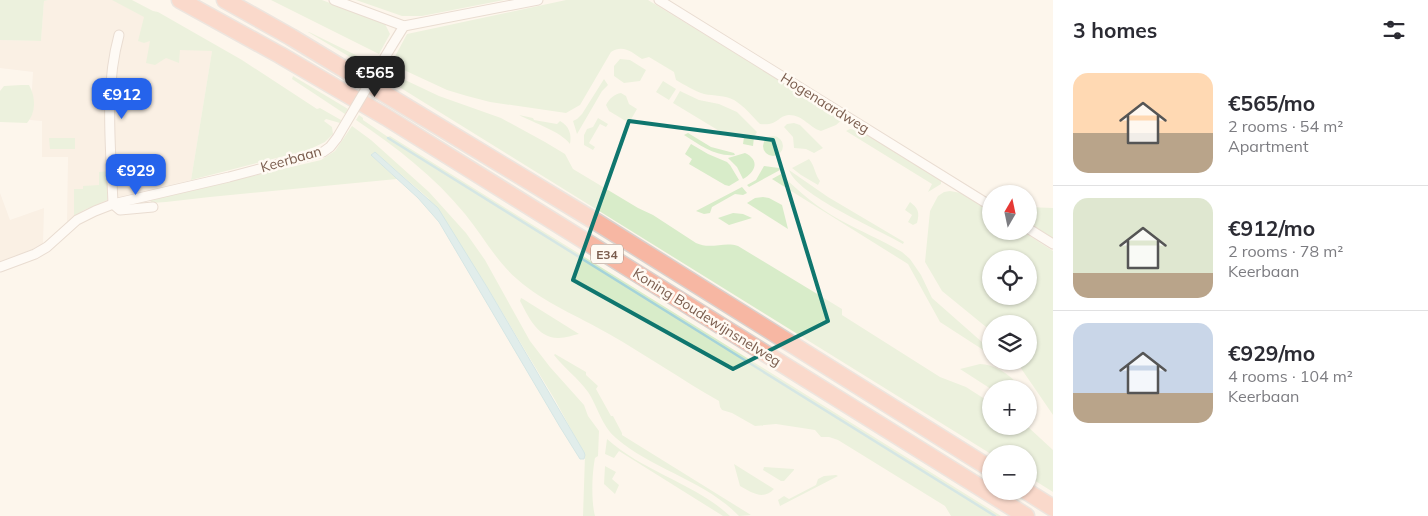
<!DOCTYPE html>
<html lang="en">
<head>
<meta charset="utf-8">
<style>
  body { margin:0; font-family:Mulish,sans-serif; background:#f7f7f7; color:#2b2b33; height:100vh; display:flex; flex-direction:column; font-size:19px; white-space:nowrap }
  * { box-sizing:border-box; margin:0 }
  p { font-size:16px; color:#7c7c81 }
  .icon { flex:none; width:28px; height:28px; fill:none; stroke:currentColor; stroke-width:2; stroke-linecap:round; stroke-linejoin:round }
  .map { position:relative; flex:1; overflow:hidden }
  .side { display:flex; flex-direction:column; background:#fff; width:375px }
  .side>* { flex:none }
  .needle { width:32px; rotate:9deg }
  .fabs { position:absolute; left:982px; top:185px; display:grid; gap:10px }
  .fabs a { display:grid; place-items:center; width:55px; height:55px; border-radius:50%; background:#fff; box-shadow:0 1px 4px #0004; font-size:25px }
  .price { position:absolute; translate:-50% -42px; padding:0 11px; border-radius:10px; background:#2563eb; color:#fff; font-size:16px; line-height:32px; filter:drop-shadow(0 1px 2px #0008) }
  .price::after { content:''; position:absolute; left:50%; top:30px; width:15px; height:11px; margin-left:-8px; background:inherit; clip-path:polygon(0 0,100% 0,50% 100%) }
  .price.current { background:#222; color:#fff }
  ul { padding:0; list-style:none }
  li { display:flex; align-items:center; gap:15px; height:125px; padding:0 20px }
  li+li { border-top:1px solid #e1e1e2 }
  li span { display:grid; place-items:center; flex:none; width:140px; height:100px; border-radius:15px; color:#555 }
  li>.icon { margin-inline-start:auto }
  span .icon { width:60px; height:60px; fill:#fffc; stroke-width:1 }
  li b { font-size:21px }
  h2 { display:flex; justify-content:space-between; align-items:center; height:60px; padding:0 20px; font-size:21px }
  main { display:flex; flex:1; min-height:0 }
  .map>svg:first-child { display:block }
  .residential { fill:#f5e8da }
  .green { fill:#d8ecc9; fill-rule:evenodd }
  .water { fill:#bfe3e8; stroke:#a5d3da }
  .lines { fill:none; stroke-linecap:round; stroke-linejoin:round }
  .stream { stroke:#a5d3da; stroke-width:2.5 }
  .street-casing { stroke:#d1beb0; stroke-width:11 }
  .highway-casing { stroke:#dad1cd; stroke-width:19 }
  .street { stroke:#fff; stroke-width:9 }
  .highway { stroke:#f7b7a3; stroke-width:16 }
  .street-bridge-casing { stroke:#d1beb0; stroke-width:11; stroke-linecap:butt }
  .street-bridge { stroke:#fff; stroke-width:9 }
  .marked { fill:none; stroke:#0f766e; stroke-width:4; stroke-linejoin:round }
  .labels { text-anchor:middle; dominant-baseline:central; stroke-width:5; stroke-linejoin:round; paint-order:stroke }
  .shield { fill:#fffaf3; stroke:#a28b7f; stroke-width:1 }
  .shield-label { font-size:12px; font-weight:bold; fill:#7a5c4d }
  .street-label { font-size:14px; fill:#7a5c4d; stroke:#fffaf3 }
</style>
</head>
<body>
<main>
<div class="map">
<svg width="1053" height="516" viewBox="0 0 1053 516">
  <rect width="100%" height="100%" fill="#fdf6ec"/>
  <g class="residential">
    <polygon points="48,0 127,0 212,51 191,180 118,197 84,210 67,222 68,157 42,157 42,121 30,120 33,72 0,68 0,40 41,41 44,1"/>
    <polygon points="0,193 10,220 44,208 43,245 0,262"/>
  </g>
  <g class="green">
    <polygon points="0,0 48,0 44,1 41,41 0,40"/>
    <polygon points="112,0 132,0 153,11 158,12 242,60 317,109 320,108 341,120 340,123 326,119 324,121 332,127 333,134 325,142 308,150 191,180 212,51 180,50 179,63 166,58 155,65 146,63 150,41 144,43 138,41 144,17"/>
    <polygon points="271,0 322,0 385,24 390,34 379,54"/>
    <polygon points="356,0 504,0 422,16 402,16"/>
    <path d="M 566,0 L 648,0 L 843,119 L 836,125 L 821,131 C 810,128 803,115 789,115 C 777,116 779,126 760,124 C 752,116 744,106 734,100 C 725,95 714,96 704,94 C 694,91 685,85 676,80 L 674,72 L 649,57 L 642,59 C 632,52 623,44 611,52 L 580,105 L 566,113 L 490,102 L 467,96 L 447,90 L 391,64 L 407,34 Z"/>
    <polygon points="308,32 309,32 374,64 370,69"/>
    <polygon points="620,59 630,60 646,70 640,81 624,83 614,76 614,66"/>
    <path d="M 386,71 L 439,96 L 501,118 L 545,142 L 565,154 L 573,169 L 638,208 L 653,215 L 696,243 C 711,250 724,241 738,246 L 842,309 L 842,315 L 940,377 L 966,387 L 991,403 L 991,426 L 1027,426 L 1053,450 L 1053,492 L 1029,477 L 1029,454 L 991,454 L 383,77 Z"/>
    <polygon points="293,76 348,109 345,114 292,79"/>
    <polygon points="604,79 608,85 602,91 577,134 573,121 577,119 582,114"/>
    <polygon points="663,81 676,89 669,100 656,92"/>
    <path d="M 21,85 L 29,85 C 36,97 36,113 27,123 L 0,122 L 0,91 L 4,86 Z"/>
    <polygon points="680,91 699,100 719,104 737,112 757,132 754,137 753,146 743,144 744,137 721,132 673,103"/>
    <path d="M 621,93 L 626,96 L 629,104 L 637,109 L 629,123 L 609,111 L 606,105 C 609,99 614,94 621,93 Z"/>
    <path d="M 359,115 L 363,118 L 363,120 L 388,137 L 390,136 L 1001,516 L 951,516 L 945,506 L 838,440 L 829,437 L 821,437 L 815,430 L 776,424 L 755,426 L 732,413 L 722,410 L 720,407 L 719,401 C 682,380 646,355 609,334 C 578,316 544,303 517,279 C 496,261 483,236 465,214 C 434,176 396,147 356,120 Z"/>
    <path d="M 519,115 L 533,118 L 534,120 L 557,124 L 560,121 C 569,126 572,134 570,144 C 560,131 534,123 519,115 Z"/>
    <polygon points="598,118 608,124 606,127 600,124 589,143 595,147 593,150 584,145 584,135 587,129 593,127"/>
    <polygon points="794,123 800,125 823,148 814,153 806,149 794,148 793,137 784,127 787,124"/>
    <path d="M 352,126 L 371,140 L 429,192 L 466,233 L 485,260 L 530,341 L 550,367 L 584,405 L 588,416 L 599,431 L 598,456 L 595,458 C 592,473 591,501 595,516 L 583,516 L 585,455 L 555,400 L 487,287 L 428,198 L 375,152 L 371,155 L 397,179 L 210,197 L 166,202 L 152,203 L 150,200 L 321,160 L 335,151 Z"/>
    <polygon points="850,129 862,131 941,179 941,184 928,192 932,184 846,131"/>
    <path d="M 688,133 L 711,147 L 734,153 L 735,155 C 715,157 700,145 684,135 Z"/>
    <circle cx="773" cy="146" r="10"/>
    <polygon points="49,138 75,138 75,149 50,149"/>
    <polygon points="691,144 708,154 727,162 730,165 739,180 729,186 725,185 689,164 692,159 685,154"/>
    <path d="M 745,153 C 760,160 756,172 743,179 L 737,167 L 728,158 Z"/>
    <path d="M 809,159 C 815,166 815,175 820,181 L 818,185 L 801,175 L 792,168 Z"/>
    <polygon points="764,166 779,168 780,170 749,187 747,185 756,180"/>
    <path d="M 789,170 L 828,197 L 904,242 L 903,244 C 878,229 797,195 789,170 Z"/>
    <polygon points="108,171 109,195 107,200 84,210 74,216 74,189 83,189 83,186 99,185 99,172"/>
    <path d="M 781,174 C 799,192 818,208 840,220 C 860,231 882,240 902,252 L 910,259 L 921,275 L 932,298 L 991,350 L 991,355 L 940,322 L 908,264 L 772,179 Z"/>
    <polygon points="742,187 747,193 743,195 735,194 712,207 710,213 704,214 696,211"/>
    <path d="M 950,191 L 961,193 L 991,212 L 991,231 L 1022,231 L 1053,251 L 1053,415 L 1016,361 L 1029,361 L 1029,324 L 991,324 L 991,331 L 942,291 L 925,262 L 930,211 L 938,196 L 944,192 ZM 991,259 L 1029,259 L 1029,296 L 991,296 Z"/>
    <polygon points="763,197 769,198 782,205 788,229 747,203 755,198"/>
    <path d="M 910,202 C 918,208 920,212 917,223 L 913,225 L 908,222 L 912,215 L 905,210 Z"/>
    <polygon points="1029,207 1053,208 1053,238 1029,223"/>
    <polygon points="733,213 743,214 752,218 729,225 718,218"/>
    <path d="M 521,298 L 523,299 L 579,334 C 573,335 566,338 559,338 C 538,339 528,316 520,301 Z"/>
    <path d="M 555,354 L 586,372 L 586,375 L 598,386 L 596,389 L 611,416 L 613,416 L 622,433 L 622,435 L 751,515 L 739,516 C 704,480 653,470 616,438 C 601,425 598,407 588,392 C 578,378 564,368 554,355 Z"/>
    <path d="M 980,364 C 996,364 1013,377 1022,389 L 991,389 L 960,369 Z"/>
    <path d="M 607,439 C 644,472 694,483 730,516 L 723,516 L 619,451 L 614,458 L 605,454 Z"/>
    <path d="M 734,464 L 774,489 C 763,501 751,492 740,486 Z"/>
    <polygon points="605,466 616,472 612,479 619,485 615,494 604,484"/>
    <polygon points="764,467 794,469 794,470 784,481 781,481 763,470"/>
    <polygon points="836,475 838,476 780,506 778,500 784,496 789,499 816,485 818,479 824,476"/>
  </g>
  <polygon class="water" points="375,152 438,208 487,287 584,452 585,455 584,459 580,459 560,427 439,222 418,198 371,155"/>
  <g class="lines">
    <polyline class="stream" points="388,138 995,516"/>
    <g class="street-casing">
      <g id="street">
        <polyline points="334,0 404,26 538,0"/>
        <polyline points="659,0 991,206"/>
        <polyline points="391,47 404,26"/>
        <path d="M 113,204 C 111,148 104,90 119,35"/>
        <polyline points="113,204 120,210 153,207"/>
        <polyline points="1029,229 1053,244"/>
        <polyline points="0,267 35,254 47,247 77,220 95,211 113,204 229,177 323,152 330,147 337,138"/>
      </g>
    </g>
    <g class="highway-casing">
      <g id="highway">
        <polyline points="180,0 280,55 386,117 1026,516"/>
        <polyline points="225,0 291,37 598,223 991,469"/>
        <polyline points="1026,491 1053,508"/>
      </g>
    </g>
    <use href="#street" class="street"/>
    <use href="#highway" class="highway"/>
    <g class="street-bridge-casing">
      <polyline id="street-bridge" points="337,138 391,47"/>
    </g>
    <use href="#street-bridge" class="street-bridge"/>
  </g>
  <path d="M0 0H1053V516H0ZM 629,121 L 773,140 L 828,321 L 733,369 L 573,280 Z" fill="#fdf6ec" fill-opacity=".55" fill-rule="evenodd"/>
  <path class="marked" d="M 629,121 L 773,140 L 828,321 L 733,369 L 573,280 Z"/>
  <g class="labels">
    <rect class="shield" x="591" y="244.5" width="32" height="19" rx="4"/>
    <g class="shield-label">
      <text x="607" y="254">E34</text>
    </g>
    <g class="street-label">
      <text transform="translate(825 103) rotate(32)">Hogenaardweg</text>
      <text transform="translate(291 159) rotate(-16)">Keerbaan</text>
      <text transform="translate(707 317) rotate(32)">Koning Boudewijnsnelweg</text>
    </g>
  </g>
</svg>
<div class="fabs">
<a><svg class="needle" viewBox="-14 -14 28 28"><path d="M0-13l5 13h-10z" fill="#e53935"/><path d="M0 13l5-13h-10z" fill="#7c7c81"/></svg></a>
<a><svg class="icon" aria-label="locate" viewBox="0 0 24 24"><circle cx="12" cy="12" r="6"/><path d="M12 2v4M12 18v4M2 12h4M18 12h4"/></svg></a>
<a><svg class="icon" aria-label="layers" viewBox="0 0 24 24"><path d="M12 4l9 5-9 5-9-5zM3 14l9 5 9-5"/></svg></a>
<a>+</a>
<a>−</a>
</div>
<b class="price current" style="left:375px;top:98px">€565</b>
<b class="price" style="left:122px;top:120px">€912</b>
<b class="price" style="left:136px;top:196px">€929</b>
</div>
<section class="side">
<h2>3 homes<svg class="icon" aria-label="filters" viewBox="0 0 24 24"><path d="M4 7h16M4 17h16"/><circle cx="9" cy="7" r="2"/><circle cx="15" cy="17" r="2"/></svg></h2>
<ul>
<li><span style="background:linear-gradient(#ffd9b3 60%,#b9a48a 0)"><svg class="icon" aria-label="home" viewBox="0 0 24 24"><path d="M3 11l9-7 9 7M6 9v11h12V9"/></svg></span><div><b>€565/mo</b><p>2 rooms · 54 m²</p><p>Apartment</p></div></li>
<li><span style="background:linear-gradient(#dfe7d0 75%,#b9a48a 0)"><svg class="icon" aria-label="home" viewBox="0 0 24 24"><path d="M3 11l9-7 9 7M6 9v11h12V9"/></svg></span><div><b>€912/mo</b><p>2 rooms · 78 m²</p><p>Keerbaan</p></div></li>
<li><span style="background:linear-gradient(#c9d6e8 70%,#b9a48a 0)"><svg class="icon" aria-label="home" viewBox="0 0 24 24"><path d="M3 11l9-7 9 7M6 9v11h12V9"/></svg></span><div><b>€929/mo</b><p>4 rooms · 104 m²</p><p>Keerbaan</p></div></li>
</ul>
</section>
</main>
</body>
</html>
